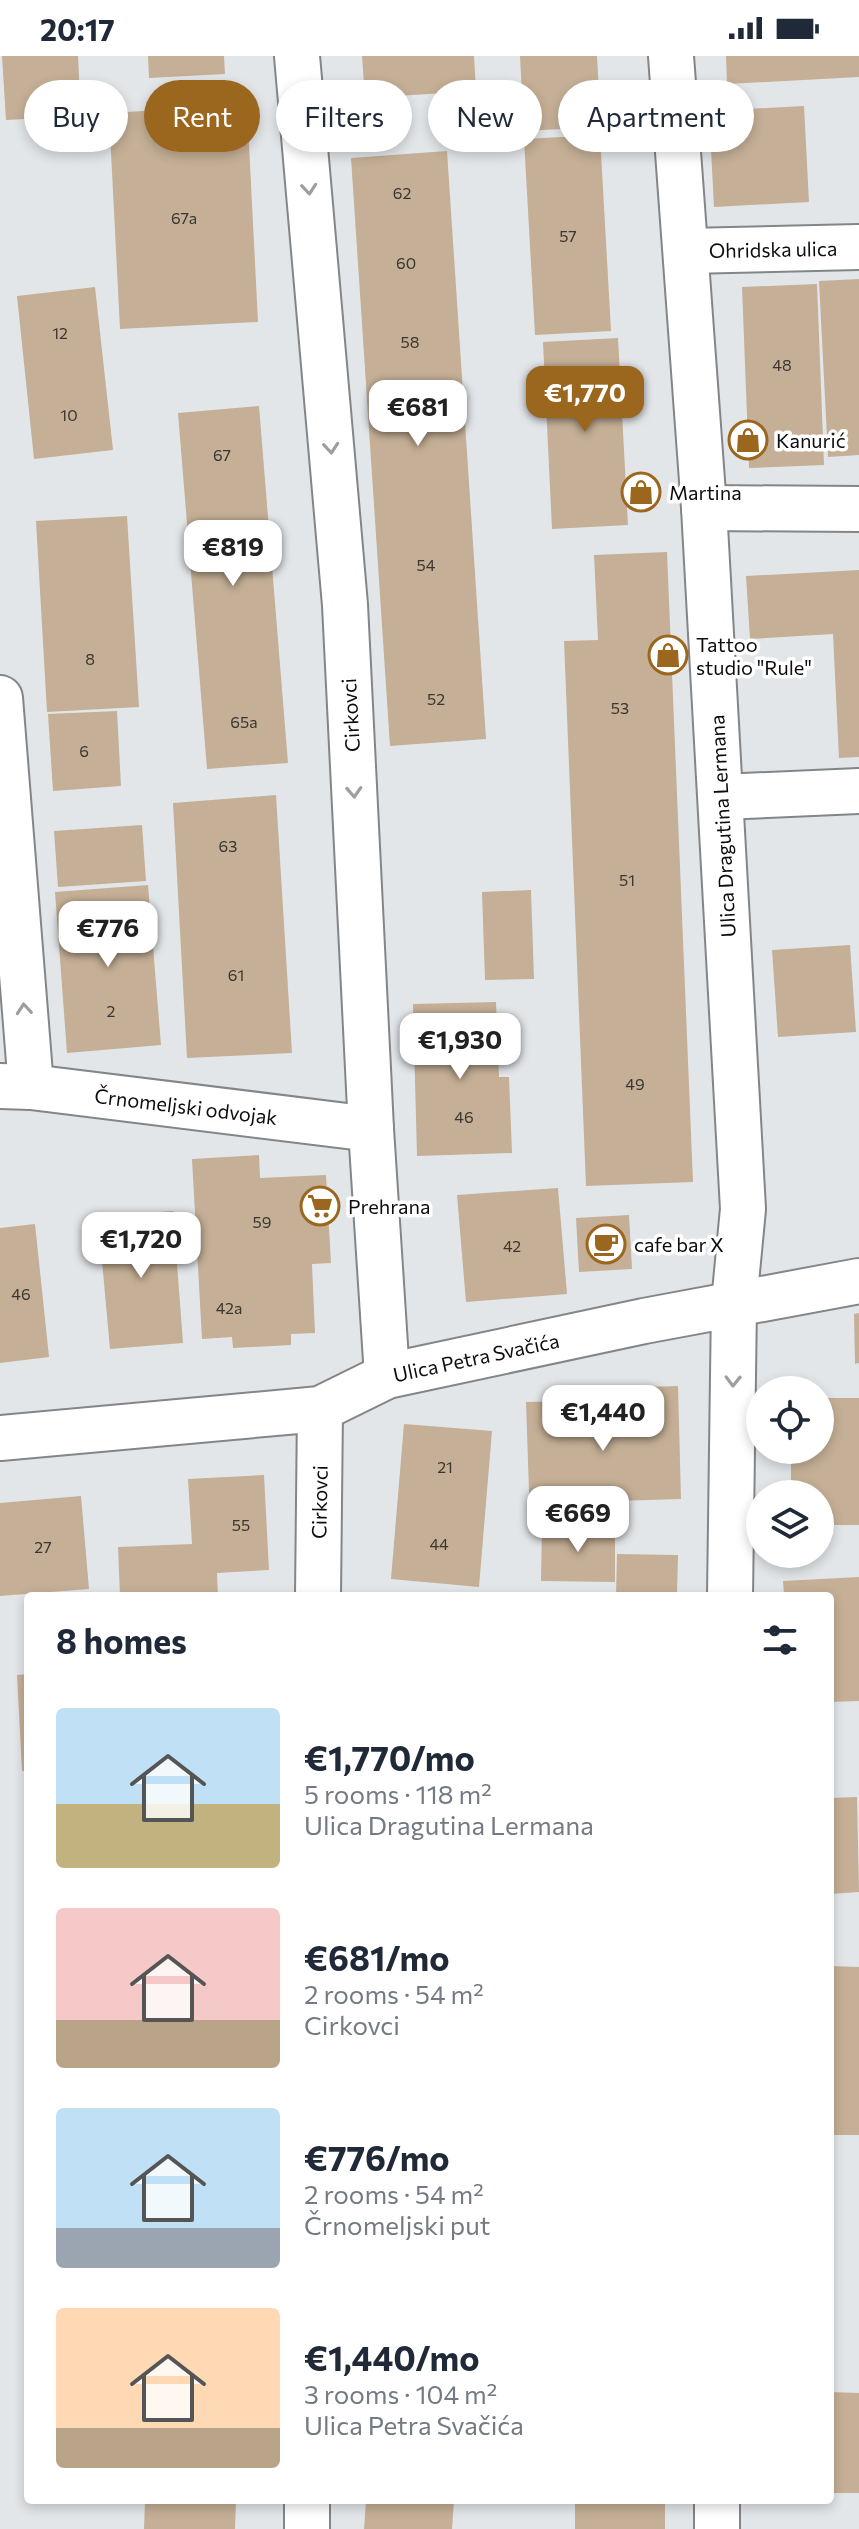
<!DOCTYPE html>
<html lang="en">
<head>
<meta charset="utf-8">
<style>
  body { margin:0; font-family:Commissioner,sans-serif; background:#f2f2f3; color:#1f2937; height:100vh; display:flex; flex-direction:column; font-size:30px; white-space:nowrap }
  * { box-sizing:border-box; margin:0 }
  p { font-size:26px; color:#747a83 }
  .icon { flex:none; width:44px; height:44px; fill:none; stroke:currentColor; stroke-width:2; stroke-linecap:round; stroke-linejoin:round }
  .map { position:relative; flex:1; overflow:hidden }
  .panel { position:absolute; left:24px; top:1536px; width:810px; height:912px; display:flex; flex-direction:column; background:#fff; border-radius:8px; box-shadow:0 4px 12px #0003 }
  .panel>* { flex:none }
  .top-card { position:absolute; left:24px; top:24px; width:812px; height:72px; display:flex; gap:16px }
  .fabs { position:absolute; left:746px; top:1320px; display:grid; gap:16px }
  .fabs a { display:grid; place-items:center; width:88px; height:88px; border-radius:50%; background:#fff; box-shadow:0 4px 12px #0003; font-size:40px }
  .price { position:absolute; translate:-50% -68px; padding:0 18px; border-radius:16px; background:#fff; color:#222; font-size:26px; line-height:52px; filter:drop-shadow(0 2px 4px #0008) }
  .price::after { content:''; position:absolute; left:50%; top:48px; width:24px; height:18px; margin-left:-12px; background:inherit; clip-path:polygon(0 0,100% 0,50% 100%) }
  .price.active { background:#9b661d; color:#fff }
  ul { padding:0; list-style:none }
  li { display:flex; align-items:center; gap:24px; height:200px; padding:0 32px }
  li span { display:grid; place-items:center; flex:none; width:224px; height:160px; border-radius:8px; color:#555 }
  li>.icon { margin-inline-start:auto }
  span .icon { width:96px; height:96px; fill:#fffc; stroke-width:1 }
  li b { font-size:34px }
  h2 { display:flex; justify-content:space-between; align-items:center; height:96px; padding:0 32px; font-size:34px }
  .tag { padding:0 28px; border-radius:36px; background:#fff; box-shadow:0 4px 12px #0003; font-size:28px; line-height:72px }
  .tag.active { background:#9b661d; color:#fff }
  .status { display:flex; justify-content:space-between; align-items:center; height:56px; padding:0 40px; background:#fff; direction:ltr }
  .status svg { height:22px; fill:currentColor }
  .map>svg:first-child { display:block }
  .building { fill:#c5af96 }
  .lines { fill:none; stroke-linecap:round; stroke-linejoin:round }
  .minor-casing { stroke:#838689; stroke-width:48 }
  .minor { stroke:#fff; stroke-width:44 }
  .oneway { stroke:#9e9e9f }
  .labels { text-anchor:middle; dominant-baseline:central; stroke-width:7; stroke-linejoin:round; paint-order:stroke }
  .number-label { font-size:16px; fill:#3a3630 }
  .street-label { font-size:20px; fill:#0c0d0e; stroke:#fff }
  .poi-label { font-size:20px; fill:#0c0d0e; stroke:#fff; text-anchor:start }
</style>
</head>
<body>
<div class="status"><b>20:17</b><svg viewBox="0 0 49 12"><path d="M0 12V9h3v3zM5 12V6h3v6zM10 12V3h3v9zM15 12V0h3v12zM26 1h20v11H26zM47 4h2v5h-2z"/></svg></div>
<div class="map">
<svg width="859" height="2473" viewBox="0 0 859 2473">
  <rect width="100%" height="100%" fill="#e3e6e9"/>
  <g class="building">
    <polygon points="2,0 78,0 81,60 6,64"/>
    <polygon points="148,0 224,0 225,18 149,22"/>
    <polygon points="362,0 474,0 476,35 365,42"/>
    <polygon points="520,0 597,0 601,71 524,75"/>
    <polygon points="726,0 859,0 859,21 727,28"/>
    <polygon points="247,49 258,266 120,273 109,57"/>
    <polygon points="804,50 809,146 714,151 709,55"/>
    <polygon points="600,79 611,275 535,279 524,83"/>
    <polygon points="447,95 486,683 390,690 351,102"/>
    <polygon points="859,223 859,399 828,401 819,225"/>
    <polygon points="817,228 824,409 749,412 742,231"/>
    <polygon points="95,231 113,394 34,403 17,240"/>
    <polygon points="618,282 628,469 552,473 543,286"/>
    <polygon points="259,350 288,707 207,713 178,357"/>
    <polygon points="127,460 139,651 47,656 36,465"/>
    <polygon points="667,496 693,1126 586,1130 564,585 598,584 594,499"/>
    <polygon points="859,514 859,701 839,702 833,578 750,583 746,520"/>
    <polygon points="117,655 121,730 53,735 48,658"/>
    <polygon points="276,739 292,997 187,1002 173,747"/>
    <polygon points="142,769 146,825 58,831 54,775"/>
    <polygon points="148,829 161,989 67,997 55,836"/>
    <polygon points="531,834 534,923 485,924 482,836"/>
    <polygon points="850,889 856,976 778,981 772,894"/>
    <polygon points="496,946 499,1021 509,1021 512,1097 417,1100 413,948"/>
    <polygon points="259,1099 260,1122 326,1119 331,1207 312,1208 315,1277 291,1278 291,1289 233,1292 232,1281 202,1283 192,1103"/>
    <polygon points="558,1132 567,1238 466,1246 457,1139"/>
    <polygon points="173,1155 183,1287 110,1293 98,1161"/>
    <polygon points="629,1159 632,1213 579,1216 576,1162"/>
    <polygon points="35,1168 49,1301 0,1307 0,1172"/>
    <polygon points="859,1257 859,1307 855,1308 854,1258"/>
    <polygon points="678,1330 681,1443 616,1445 616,1462 530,1465 526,1346 612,1344 611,1332"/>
    <polygon points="820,1342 859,1342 859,1469 820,1469 820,1438 791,1438 791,1394 820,1394"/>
    <polygon points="404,1368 492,1375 479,1531 391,1523"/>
    <polygon points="264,1419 269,1514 217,1517 218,1540 120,1540 118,1491 192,1488 188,1423"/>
    <polygon points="81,1440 89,1533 0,1540 0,1447"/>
    <polygon points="542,1470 615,1471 615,1526 541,1525"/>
    <polygon points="617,1498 678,1499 677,1540 616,1540"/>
    <polygon points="859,1521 859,1645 830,1646 830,1540 784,1540 783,1525"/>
    <polygon points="28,1618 28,1715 22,1715 17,1619"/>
    <polygon points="857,1741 859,1836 830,1838 830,1742"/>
    <polygon points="830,1910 859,1911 859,2079 830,2079"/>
    <polygon points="830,2336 859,2337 859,2437 830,2437"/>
    <polygon points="145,2444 236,2444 235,2473 144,2473"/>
    <polygon points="366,2444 454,2444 452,2473 364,2473"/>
    <rect x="575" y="2444" width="90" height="29"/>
  </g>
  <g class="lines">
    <g class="minor-casing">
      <g id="minor">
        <polyline points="297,0 345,549 371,1073 387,1320"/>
        <polyline points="671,0 704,452 743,1153 734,1247 730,1540"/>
        <polyline points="687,195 859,191"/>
        <polyline points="704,452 859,453"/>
        <polyline points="0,642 31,1031"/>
        <polyline points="721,741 859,735"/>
        <polyline points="0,1030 31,1031 371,1073"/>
        <polyline points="0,1382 320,1353 387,1320 644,1265 859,1225"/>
        <polyline points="318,1540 320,1353"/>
        <polyline points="307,2473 307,2444"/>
        <polyline points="717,2473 717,2444"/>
      </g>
    </g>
    <use href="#minor" class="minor"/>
  </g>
  <defs><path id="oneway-chevron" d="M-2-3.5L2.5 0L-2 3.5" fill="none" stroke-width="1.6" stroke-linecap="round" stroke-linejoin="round" transform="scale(2)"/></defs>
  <g class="oneway">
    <use href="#oneway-chevron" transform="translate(309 133) rotate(85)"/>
    <use href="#oneway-chevron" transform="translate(331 392) rotate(85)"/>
    <use href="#oneway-chevron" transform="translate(354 736) rotate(87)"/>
    <use href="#oneway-chevron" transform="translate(24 953) rotate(-95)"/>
    <use href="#oneway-chevron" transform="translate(733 1325) rotate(91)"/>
  </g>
  <defs>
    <g id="shop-ring" transform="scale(2)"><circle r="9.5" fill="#fff" stroke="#9b661d" stroke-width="1.5"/><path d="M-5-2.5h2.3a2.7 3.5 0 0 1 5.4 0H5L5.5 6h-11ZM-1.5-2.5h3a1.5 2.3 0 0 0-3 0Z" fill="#9b661d"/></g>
    <g id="supermarket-ring" transform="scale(2)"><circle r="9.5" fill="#fff" stroke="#9b661d" stroke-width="1.5"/><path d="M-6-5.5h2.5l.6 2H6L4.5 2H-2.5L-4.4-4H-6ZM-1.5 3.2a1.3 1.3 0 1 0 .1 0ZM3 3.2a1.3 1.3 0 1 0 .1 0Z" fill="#9b661d"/></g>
    <g id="cafe-ring" transform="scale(2)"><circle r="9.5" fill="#fff" stroke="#9b661d" stroke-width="1.5"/><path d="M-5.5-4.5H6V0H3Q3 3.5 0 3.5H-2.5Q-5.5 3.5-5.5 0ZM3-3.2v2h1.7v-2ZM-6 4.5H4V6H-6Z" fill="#9b661d"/></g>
  </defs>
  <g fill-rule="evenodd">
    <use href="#shop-ring" x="748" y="384"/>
    <use href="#shop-ring" x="641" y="436"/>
    <use href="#shop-ring" x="668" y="599"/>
    <use href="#supermarket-ring" x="320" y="1150"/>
    <use href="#cafe-ring" x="606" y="1188"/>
  </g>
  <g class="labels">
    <g class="number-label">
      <text x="402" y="136">62</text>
      <text x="184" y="161">67a</text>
      <text x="568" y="179">57</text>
      <text x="406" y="206">60</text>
      <text x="60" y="276">12</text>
      <text x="410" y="285">58</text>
      <text x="782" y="308">48</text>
      <text x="69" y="358">10</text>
      <text x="222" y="398">67</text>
      <text x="426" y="508">54</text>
      <text x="90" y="602">8</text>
      <text x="436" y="642">52</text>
      <text x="620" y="651">53</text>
      <text x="244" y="665">65a</text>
      <text x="84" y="694">6</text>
      <text x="228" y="789">63</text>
      <text x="627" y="823">51</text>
      <text x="236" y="918">61</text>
      <text x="111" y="954">2</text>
      <text x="635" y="1027">49</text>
      <text x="464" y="1060">46</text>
      <text x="262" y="1165">59</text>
      <text x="512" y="1189">42</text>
      <text x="21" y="1237">46</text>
      <text x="229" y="1251">42a</text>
      <text x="445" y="1410">21</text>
      <text x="241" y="1468">55</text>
      <text x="439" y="1487">44</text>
      <text x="43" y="1490">27</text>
    </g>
    <g class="street-label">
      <text transform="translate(773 193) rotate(-1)">Ohridska ulica</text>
      <text transform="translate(350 659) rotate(-93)">Cirkovci</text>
      <text transform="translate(722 770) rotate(-93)">Ulica Dragutina Lermana</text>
      <text transform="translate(186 1050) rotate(7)">Črnomeljski odvojak</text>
      <text transform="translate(476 1301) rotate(-12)">Ulica Petra Svačića</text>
      <text transform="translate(319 1446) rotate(-89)">Cirkovci</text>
    </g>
    <g class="poi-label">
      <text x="776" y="384">Kanurić</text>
      <text x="669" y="436">Martina</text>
      <text x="696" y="588">Tattoo<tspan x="696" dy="23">studio "Rule"</tspan></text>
      <text x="348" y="1150">Prehrana</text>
      <text x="634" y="1188">cafe bar X</text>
    </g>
  </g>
</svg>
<div class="fabs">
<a><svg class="icon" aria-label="locate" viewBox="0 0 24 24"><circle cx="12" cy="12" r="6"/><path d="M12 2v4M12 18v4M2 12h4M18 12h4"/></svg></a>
<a><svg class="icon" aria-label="layers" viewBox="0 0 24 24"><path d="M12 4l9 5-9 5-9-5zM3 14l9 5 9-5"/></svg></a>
</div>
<b class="price active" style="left:585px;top:378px">€1,770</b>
<b class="price" style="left:418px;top:392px">€681</b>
<b class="price" style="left:233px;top:532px">€819</b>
<b class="price" style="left:108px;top:913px">€776</b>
<b class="price" style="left:460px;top:1025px">€1,930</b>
<b class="price" style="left:141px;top:1224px">€1,720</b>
<b class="price" style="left:603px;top:1397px">€1,440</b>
<b class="price" style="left:578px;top:1498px">€669</b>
<div class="top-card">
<a class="tag">Buy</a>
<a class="tag active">Rent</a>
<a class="tag">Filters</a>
<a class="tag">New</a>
<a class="tag">Apartment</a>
</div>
<section class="panel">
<h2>8 homes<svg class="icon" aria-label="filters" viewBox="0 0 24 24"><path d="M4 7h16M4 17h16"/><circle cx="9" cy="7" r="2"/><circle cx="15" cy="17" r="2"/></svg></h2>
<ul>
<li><span style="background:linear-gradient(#bfe0f5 60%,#c2b280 0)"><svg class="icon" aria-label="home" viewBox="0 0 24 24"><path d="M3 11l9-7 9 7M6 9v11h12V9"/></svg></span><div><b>€1,770/mo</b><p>5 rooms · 118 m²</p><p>Ulica Dragutina Lermana</p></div></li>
<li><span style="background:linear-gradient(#f6c9c9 70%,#b9a48a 0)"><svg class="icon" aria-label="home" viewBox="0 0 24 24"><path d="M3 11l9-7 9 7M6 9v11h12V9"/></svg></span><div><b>€681/mo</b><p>2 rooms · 54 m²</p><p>Cirkovci</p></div></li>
<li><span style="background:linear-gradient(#bfe0f5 75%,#9aa5b1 0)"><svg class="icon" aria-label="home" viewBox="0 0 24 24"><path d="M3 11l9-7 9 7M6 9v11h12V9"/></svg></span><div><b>€776/mo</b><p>2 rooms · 54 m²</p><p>Črnomeljski put</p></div></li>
<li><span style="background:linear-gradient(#ffd9b3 75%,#b9a48a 0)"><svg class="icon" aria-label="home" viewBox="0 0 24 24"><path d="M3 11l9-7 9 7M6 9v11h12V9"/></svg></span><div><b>€1,440/mo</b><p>3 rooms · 104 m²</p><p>Ulica Petra Svačića</p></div></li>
</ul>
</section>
</div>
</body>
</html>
